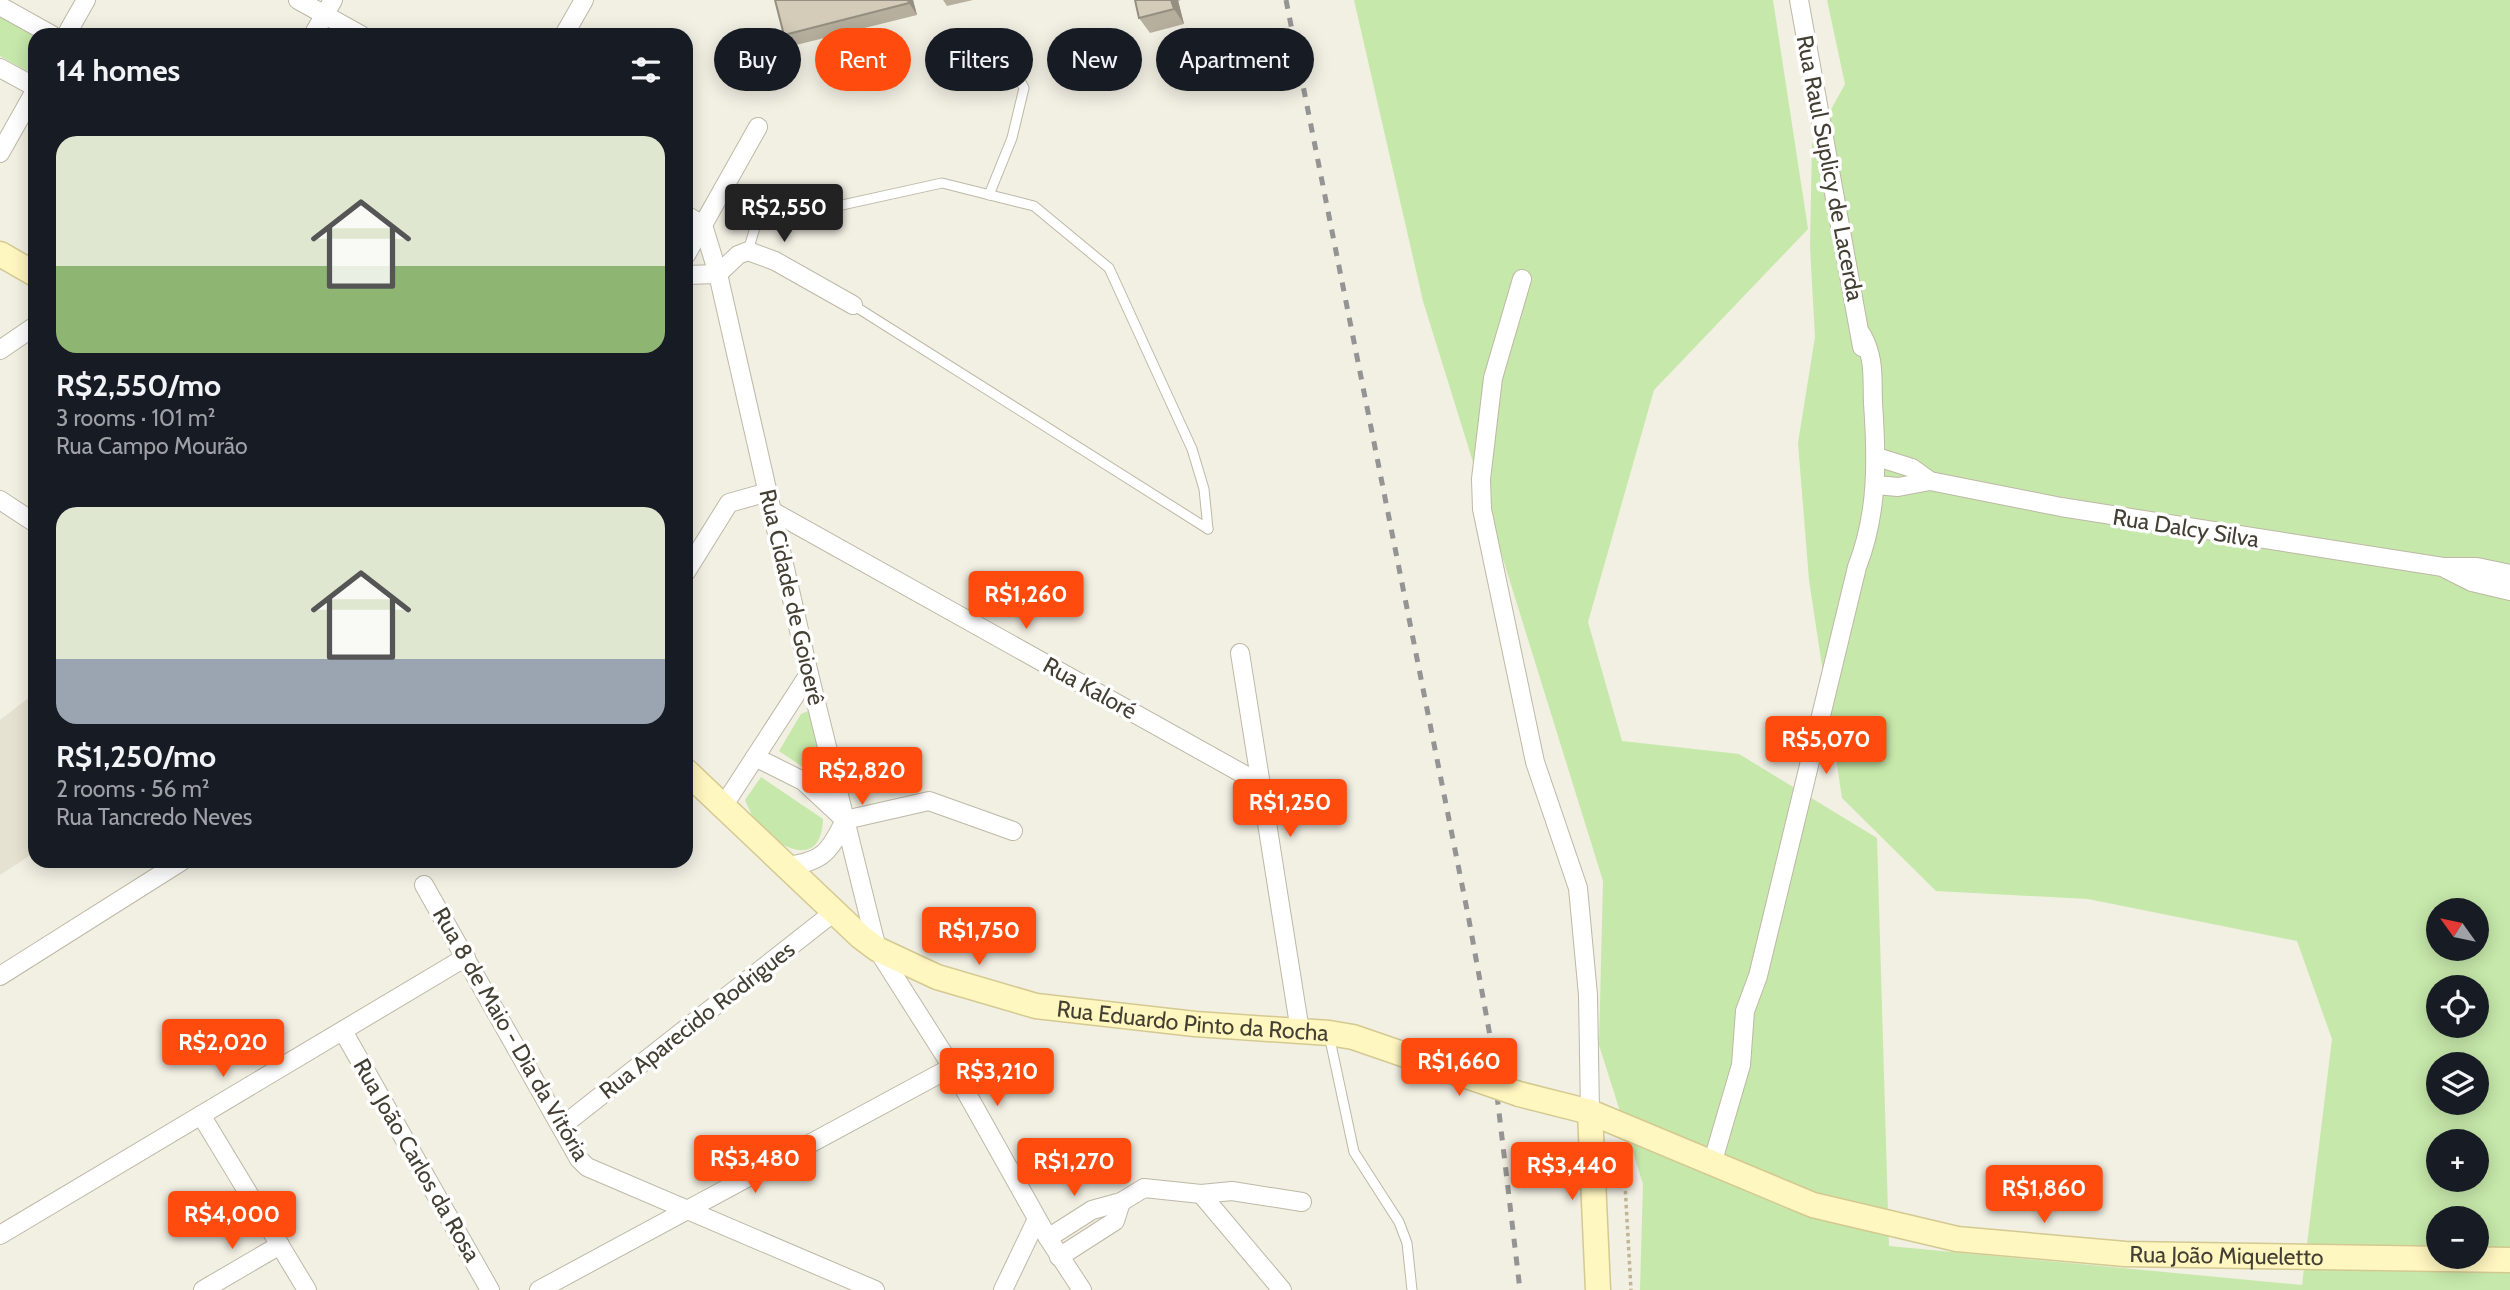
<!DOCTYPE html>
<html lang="en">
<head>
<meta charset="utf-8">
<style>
  body { margin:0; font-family:Cabin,sans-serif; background:#242831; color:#f1f3f6; height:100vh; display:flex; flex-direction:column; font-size:26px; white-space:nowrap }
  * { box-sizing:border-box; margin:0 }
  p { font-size:23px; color:#9ea1a6 }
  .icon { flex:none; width:38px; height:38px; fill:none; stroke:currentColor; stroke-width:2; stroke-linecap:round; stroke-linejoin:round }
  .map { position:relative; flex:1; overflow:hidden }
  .panel { position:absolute; left:28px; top:28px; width:665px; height:840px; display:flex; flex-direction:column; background:#171b24; border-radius:21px; box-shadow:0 4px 18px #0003 }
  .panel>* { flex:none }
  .guide { position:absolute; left:714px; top:28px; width:665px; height:63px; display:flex; gap:14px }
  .needle { width:46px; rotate:303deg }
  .buttons { position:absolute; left:2426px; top:898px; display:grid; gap:14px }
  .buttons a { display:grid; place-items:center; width:63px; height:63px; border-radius:50%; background:#171b24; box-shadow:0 4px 18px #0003; font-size:35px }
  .price { position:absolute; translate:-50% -60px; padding:0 16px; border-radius:7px; background:#ff4b0d; color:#fff; font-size:23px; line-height:46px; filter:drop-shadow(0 2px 4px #0008) }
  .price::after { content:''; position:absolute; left:50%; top:42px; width:21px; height:16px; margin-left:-10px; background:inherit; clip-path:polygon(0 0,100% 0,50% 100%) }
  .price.active { background:#222; color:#fff }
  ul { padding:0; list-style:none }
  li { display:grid; align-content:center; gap:14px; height:371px; padding:0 28px }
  li span { display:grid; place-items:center; height:217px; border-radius:21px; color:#555 }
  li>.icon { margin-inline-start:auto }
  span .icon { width:126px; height:126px; fill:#fffc; stroke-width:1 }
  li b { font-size:30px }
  h2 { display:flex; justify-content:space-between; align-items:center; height:84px; padding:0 28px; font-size:30px }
  .pill { padding:0 24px; border-radius:32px; background:#171b24; box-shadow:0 4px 18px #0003; font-size:24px; line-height:63px }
  .pill.active { background:#ff4b0d; color:#fff }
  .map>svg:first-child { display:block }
  .residential { fill:#e6e2d1 }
  .green { fill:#c6e8aa; fill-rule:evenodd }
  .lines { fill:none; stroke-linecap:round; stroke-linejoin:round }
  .lane-casing { stroke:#beb8a5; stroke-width:11 }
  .street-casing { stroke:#beb8a5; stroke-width:20 }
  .secondary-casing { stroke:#d4c991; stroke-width:27 }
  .path { stroke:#c0b696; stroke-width:3.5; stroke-dasharray:3.5 3.5; stroke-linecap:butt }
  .lane { stroke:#fff; stroke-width:9 }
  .street { stroke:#fff; stroke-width:18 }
  .secondary { stroke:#fff6c0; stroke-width:24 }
  .rail { stroke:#949494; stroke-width:5; stroke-dasharray:9 9; stroke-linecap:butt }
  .secondary-bridge-casing { stroke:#d4c991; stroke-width:27; stroke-linecap:butt }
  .secondary-bridge { stroke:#fff6c0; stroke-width:24 }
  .wall { fill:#b6af9e }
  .shaded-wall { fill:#948f81 }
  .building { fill:#d4ccb8; stroke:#948f81; stroke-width:2 }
  .labels { text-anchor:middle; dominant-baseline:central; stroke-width:7; stroke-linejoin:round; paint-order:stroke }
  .street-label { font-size:23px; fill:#443f33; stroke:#fff }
</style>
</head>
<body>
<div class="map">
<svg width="2510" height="1290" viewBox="0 0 2510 1290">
  <rect width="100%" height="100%" fill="#f2efe3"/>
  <polygon class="residential" points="35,693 35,852 0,875 0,720"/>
  <g class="green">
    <path d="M 1354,0 L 1773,0 L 1808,229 L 1654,390 L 1588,622 L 1622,741 L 1739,754 L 1877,838 L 1889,1246 L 2302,1285 L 2332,1039 L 2297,941 L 2088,899 L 1936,891 L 1842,798 L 1809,580 L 1798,443 L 1815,337 L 1810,247 L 1812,144 L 1845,84 L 1827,0 L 2510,0 L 2510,1290 L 1640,1290 L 1643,1184 L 1599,1045 L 1603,881 L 1423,301 ZM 2438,910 L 2476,910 L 2476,948 L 2438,948 ZM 2438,987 L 2476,987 L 2476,1026 L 2438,1026 ZM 2438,1064 L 2476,1064 L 2476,1102 L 2438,1102 ZM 2438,1141 L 2476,1141 L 2476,1180 L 2438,1180 ZM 2438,1218 L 2476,1218 L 2476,1256 L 2438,1256 Z"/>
    <polygon points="0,16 35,35 34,75 0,56"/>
    <polygon points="808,711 812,712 818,730 815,737 828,784 779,751 801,714"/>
    <path d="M 761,777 L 823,819 C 821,872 776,847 755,821 C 751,815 748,806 745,800 Z"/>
  </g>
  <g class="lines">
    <g class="lane-casing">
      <g id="lane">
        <polyline points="955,48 1007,57 1024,88 1012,138 989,195"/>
        <polyline points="748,251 756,224 942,183 1034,206 1109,268 1192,449 1204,489 1208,529"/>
        <polyline points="853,305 1208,529"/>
        <polyline points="1329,1035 1354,1152 1399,1222 1407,1243 1412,1290"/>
      </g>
    </g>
    <g class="street-casing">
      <g id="street">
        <polyline points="298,0 361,35"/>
        <polyline points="1799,0 1862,347"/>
        <polyline points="0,6 52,35"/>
        <polyline points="66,35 86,0"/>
        <polyline points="313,35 333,0"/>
        <polyline points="564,35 584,0"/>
        <polyline points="0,68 35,87"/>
        <polyline points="0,153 35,91"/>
        <polyline points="686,215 703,225"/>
        <polyline points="703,225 718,274 809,674 877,949 952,1067 1048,1238 1082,1290"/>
        <polyline points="686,255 758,127"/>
        <polyline points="686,275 718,274 738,255 748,251 775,261 853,305"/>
        <polyline points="1522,279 1493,378 1481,479 1482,509 1535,762 1578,888 1588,995 1590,1112"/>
        <polyline points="0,350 35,326"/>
        <polyline points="1877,457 1912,468 1930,481 2061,507 2443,567 2477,567 2510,574"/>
        <polyline points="1876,485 1898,487 1930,481"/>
        <polyline points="0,500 35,523"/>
        <polyline points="772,511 1261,784"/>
        <polyline points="2446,569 2472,582 2510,591"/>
        <polyline points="686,572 729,503 768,492"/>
        <polyline points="1240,653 1300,1031"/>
        <polyline points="755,757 803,781 845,820"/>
        <polyline points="724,805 809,674"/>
        <path d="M 787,866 C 823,862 830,851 845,820 L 929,801 L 1013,831"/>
        <polyline points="424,885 579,1159 587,1167 875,1290"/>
        <polyline points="0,976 182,861"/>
        <polyline points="343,1031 490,1290"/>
        <polyline points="201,1115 307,1290"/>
        <polyline points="561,1127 834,912"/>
        <path d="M 1712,1164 L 1741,1065 L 1745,1011 L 1758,976 L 1857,567 C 1878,513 1877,460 1873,403 C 1872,377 1875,359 1862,335"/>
        <polyline points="1201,1194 1282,1290"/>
        <polyline points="0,1235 466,957"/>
        <polyline points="1048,1238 1092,1210 1121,1202 1144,1188 1201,1194 1232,1191 1302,1202"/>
        <polyline points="1059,1257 1115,1221 1121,1202"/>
        <polyline points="203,1290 280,1245"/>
        <polyline points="539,1290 952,1067"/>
        <polyline points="1003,1290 1037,1219"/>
      </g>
    </g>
    <g class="secondary-casing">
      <g id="secondary">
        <polyline points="0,254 35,274"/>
        <path id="s1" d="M 686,771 L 861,937 L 877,949 L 937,977 L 1036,1006 L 1195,1024 L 1329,1033 L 1353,1037 L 1414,1058"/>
        <path id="s2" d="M 1519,1094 L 1590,1112 L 1813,1205 L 1957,1239 L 2125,1254 L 2510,1260"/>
        <polyline points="1590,1112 1598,1290"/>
      </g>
    </g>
    <polyline class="path" points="1623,1149 1631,1290"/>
    <use href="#lane" class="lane"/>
    <use href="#street" class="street"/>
    <use href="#secondary" class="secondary"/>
    <polyline class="rail" points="1286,0 1469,920 1490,1036 1520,1290"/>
    <g class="secondary-bridge-casing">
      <polyline id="secondary-bridge" points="1414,1058 1519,1094"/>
    </g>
    <use href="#secondary-bridge" class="secondary-bridge"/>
  </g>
  <g class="wall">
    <polygon points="913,0 917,15 792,46 784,35"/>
    <polygon points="943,0 973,0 947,6"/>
    <polygon points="1135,0 1181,0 1178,1 1184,24 1150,33 1139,18"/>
  </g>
  <g class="shaded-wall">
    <polygon points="908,0 913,0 917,15 909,3"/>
    <polygon points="1171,0 1178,0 1184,24 1174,9"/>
  </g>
  <g class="building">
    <polygon points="775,0 908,0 909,3 784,35"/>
    <polygon points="1135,0 1171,0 1174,9 1139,18"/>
  </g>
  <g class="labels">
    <g class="street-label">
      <text transform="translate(1830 168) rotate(79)">Rua Raul Suplicy de Lacerda</text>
      <text transform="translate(2186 528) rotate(9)">Rua Dalcy Silva</text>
      <text transform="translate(792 597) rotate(77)">Rua Cidade de Goioerê</text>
      <text transform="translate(1090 688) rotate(29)">Rua Kaloré</text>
      <text transform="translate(697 1020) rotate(-38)">Rua Aparecido Rodrigues</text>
      <text stroke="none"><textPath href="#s1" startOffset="588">Rua Eduardo Pinto da Rocha</textPath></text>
      <text transform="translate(511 1034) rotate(60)">Rua 8 de Maio - Dia da Vitória</text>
      <text transform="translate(417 1160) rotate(60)">Rua João Carlos da Rosa</text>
      <text stroke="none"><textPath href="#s2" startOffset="733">Rua João Miqueletto</textPath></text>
    </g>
  </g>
</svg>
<div class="buttons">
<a><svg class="needle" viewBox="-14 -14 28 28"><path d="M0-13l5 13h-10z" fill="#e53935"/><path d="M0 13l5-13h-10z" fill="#9ea1a6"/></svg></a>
<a><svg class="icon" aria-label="locate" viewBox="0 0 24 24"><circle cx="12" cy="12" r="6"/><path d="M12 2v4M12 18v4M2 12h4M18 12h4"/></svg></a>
<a><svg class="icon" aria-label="layers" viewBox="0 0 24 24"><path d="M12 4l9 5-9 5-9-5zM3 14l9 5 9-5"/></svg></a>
<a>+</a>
<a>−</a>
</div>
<b class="price active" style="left:784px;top:244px">R$2,550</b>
<b class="price" style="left:1026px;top:631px">R$1,260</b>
<b class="price" style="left:1826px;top:776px">R$5,070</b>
<b class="price" style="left:862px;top:807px">R$2,820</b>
<b class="price" style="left:1290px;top:839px">R$1,250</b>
<b class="price" style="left:979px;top:967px">R$1,750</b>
<b class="price" style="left:223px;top:1079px">R$2,020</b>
<b class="price" style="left:1459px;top:1098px">R$1,660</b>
<b class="price" style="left:997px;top:1108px">R$3,210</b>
<b class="price" style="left:755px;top:1195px">R$3,480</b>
<b class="price" style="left:1074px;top:1198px">R$1,270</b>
<b class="price" style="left:1572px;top:1202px">R$3,440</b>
<b class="price" style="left:2044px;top:1225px">R$1,860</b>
<b class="price" style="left:232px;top:1251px">R$4,000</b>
<div class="guide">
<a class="pill">Buy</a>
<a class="pill active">Rent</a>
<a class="pill">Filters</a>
<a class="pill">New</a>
<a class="pill">Apartment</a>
</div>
<section class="panel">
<h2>14 homes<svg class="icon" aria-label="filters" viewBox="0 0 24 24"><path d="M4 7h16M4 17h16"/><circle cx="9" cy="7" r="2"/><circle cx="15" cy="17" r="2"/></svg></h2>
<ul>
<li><span style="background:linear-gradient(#dfe7d0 60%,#8fb573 0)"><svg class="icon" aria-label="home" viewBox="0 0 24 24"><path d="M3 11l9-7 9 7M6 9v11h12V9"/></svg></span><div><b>R$2,550/mo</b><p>3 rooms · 101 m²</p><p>Rua Campo Mourão</p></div></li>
<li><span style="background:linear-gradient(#dfe7d0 70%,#9aa5b1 0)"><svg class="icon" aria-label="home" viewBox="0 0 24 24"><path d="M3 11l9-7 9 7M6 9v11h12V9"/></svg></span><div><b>R$1,250/mo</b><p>2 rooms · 56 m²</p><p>Rua Tancredo Neves</p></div></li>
</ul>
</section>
</div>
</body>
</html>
